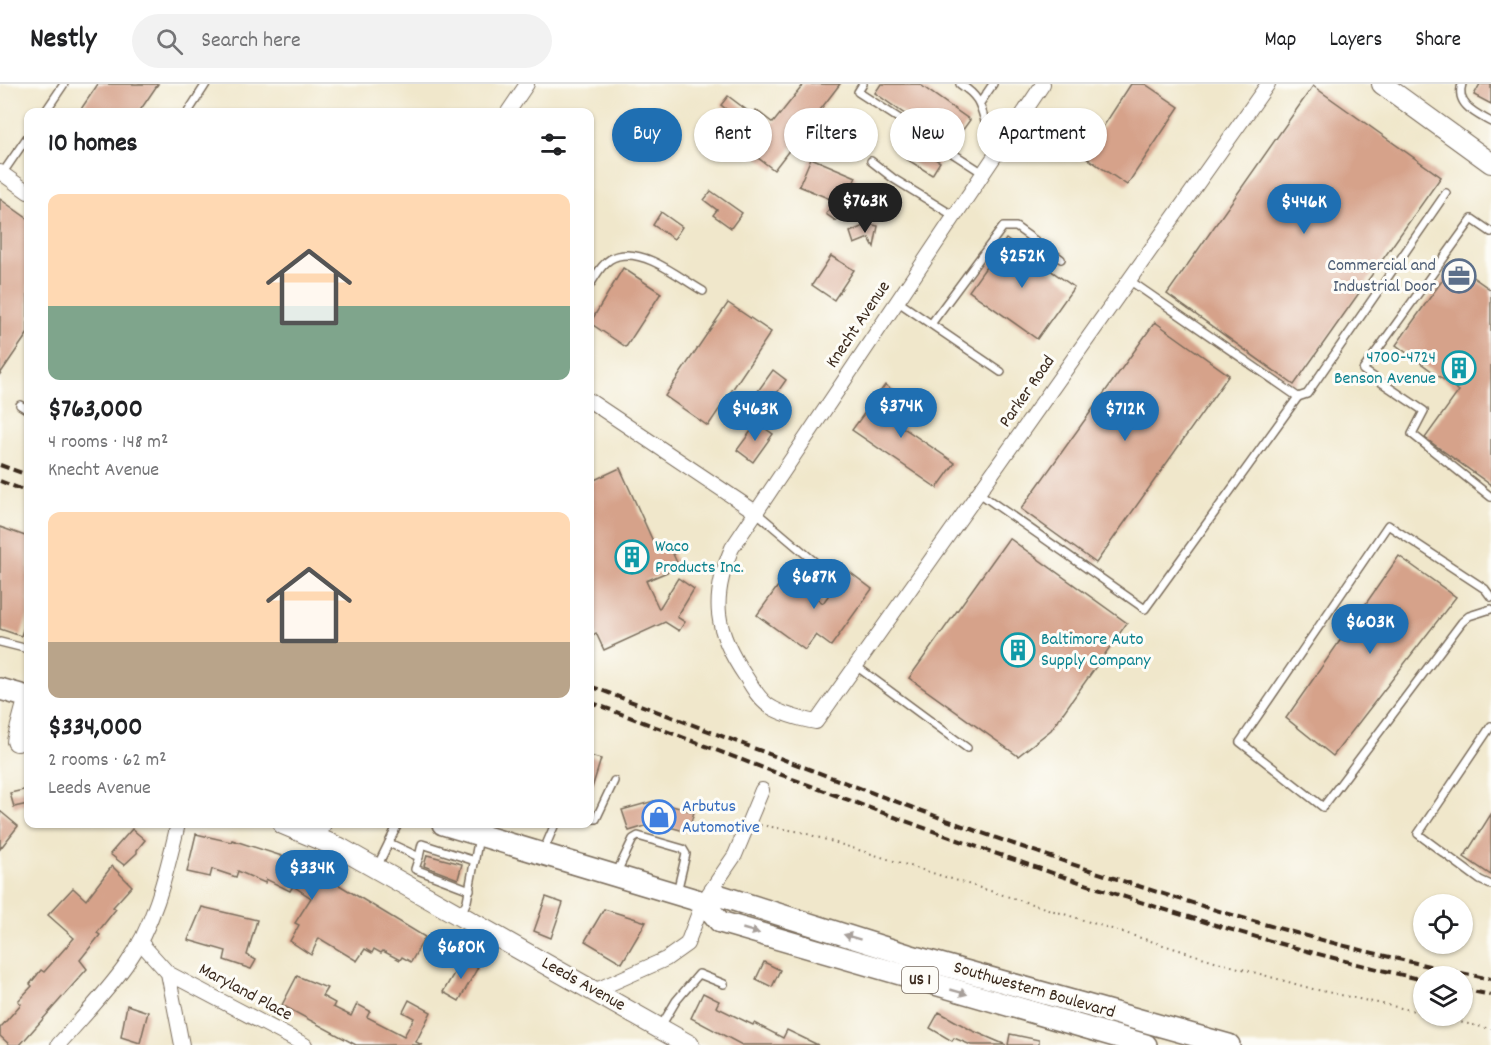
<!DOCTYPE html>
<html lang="en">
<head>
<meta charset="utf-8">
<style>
  body { margin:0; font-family:Dekko,sans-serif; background:#f2f2f2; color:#202124; height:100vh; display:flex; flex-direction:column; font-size:22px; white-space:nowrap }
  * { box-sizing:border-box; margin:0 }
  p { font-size:20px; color:#757577 }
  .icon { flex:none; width:33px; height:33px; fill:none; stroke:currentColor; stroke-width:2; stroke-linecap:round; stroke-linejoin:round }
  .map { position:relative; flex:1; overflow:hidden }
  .drawer { position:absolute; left:24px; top:24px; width:570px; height:720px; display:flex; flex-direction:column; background:#fff; border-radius:12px; box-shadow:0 2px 4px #0004 }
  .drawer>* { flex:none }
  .top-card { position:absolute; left:612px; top:24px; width:570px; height:54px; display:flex; gap:12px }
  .controls { position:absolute; left:1413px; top:810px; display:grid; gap:12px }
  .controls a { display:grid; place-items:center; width:60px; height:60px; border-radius:50%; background:#fff; box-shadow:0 2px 4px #0004; font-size:30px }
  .price { position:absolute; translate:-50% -51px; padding:0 14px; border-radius:21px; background:#1f6fb2; color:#fff; font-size:20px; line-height:39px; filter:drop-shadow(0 2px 3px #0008) }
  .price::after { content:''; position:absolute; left:50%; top:36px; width:18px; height:14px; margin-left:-9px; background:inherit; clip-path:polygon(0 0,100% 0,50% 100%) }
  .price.current { background:#222; color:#fff }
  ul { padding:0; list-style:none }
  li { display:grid; align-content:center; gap:12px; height:318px; padding:0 24px }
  li span { display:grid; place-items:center; height:186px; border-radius:12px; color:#555 }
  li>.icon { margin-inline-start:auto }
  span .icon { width:108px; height:108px; fill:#fffc; stroke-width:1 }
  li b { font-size:26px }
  h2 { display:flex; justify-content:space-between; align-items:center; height:72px; padding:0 24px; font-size:26px }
  .pill { padding:0 21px; border-radius:27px; background:#fff; box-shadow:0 2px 4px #0004; font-size:21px; line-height:54px }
  .pill.current { background:#1f6fb2; color:#fff }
  header { display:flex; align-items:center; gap:36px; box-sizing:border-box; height:84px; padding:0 30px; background:#fff; border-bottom:2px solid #e0e0e0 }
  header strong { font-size:28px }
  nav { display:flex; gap:33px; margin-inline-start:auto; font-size:21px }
  .search { width:420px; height:54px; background:#f2f2f2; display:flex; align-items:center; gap:15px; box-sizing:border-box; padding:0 21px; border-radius:33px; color:#757577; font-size:22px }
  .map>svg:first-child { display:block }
  .building { fill:#d6a28a }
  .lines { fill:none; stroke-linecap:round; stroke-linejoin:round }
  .lane-casing { stroke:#7a6c5b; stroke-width:10 }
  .street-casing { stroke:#7a6c5b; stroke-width:16 }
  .secondary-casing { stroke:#7a6c5b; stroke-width:22 }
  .primary-casing { stroke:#7a6c5b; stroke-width:24 }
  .path { stroke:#7a6c5b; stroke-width:2; stroke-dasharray:1.5 4.5; stroke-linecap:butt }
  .lane { stroke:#fff; stroke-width:7 }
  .street { stroke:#fff; stroke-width:14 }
  .secondary { stroke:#fff; stroke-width:20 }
  .primary { stroke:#fff; stroke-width:21 }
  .rail { stroke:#3b2a1e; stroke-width:4; stroke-dasharray:9 4.5; stroke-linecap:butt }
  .oneway { fill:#a79f9a }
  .labels { text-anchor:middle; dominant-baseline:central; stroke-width:6; stroke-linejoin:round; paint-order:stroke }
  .shield { fill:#fdfcf7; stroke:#75695f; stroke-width:1.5 }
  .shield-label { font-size:16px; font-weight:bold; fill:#3b2a1e }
  .service-label { font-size:18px; fill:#4e5e75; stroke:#fdfcf7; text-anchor:end }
  .street-label { font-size:18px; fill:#3b2a1e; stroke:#fdfcf7 }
  .culture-label { font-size:18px; fill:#0d838f; stroke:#fdfcf7; text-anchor:start }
  .shop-label { font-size:18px; fill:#366cbe; stroke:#fdfcf7; text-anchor:start }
</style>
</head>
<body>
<header>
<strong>Nestly</strong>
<div class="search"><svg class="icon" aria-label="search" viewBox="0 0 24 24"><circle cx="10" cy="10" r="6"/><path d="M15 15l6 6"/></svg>Search here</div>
<nav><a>Map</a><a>Layers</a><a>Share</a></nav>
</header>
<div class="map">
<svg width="1491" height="961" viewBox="0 0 1491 961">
  <rect width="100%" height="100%" fill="#fdfcf7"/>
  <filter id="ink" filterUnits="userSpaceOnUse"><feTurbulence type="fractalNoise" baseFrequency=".0167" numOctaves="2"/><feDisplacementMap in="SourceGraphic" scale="12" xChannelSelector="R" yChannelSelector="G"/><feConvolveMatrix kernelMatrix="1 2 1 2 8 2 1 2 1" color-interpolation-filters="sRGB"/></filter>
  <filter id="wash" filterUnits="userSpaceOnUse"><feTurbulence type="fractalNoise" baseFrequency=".008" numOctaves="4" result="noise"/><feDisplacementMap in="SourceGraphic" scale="24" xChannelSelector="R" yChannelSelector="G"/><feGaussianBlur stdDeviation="1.35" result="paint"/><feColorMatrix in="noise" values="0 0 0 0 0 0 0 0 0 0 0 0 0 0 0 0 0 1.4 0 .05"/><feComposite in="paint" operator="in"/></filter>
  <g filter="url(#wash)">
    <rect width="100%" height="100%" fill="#f0e7cb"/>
    <g id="blocks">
      <g class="building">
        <polygon points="98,0 158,0 139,28 79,28"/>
        <polygon points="804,0 840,0 774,86 733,55 745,40 721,21 728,12 752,30 756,26 773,39"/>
        <polygon points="881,0 919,0 970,36 957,54 935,39 929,47 875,9"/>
        <polygon points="1131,0 1145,0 1179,23 1127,101 1084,72"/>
        <polygon points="1480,0 1491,0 1491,20 1474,11"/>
        <polygon points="1313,2 1441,93 1294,301 1167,210"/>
        <polygon points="914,61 940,78 932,91 905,74"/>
        <polygon points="811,74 856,93 846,117 848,119 836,137 826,130 835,117 799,102"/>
        <polygon points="711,107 742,129 731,144 713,131 717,126 704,116"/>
        <polygon points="0,115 28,135 28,249 0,290"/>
        <polygon points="661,128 682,143 674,155 653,141"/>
        <polygon points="868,140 878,142 874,163 869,154 854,160 850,148"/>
        <polygon points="1006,155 1074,203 1037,255 969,207"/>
        <polygon points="831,172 854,186 834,216 812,201"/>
        <polygon points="1454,180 1491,206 1491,401 1425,354 1459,307 1396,261"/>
        <polygon points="623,184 661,209 626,263 590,239"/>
        <polygon points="728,219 771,248 708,342 665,312"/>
        <polygon points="1155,238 1229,291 1096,479 1021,425"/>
        <polygon points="773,286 786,296 772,316 758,307"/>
        <polygon points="885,301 906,315 892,336 955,379 937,404 852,346"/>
        <polygon points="757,339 773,350 753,378 737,366"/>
        <polygon points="620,384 656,464 668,459 679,483 646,497 659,525 678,494 694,505 677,533 685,538 679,547 665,538 604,566 596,549 590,553 590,398"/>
        <polygon points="0,443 28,453 28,531 21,552 0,545"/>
        <polygon points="1009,454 1127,539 1051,646 1018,672 909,594"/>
        <polygon points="1399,472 1456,513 1333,672 1286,634"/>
        <polygon points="847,486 872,505 831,562 816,551 805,566 757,531 786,491 823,519"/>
        <polygon points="590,672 601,675 592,704 590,704"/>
        <polygon points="28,705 28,720 14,723 10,709"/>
        <polygon points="654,717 694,728 688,748 655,739 629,747 622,726"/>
        <polygon points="0,727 18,742 0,765"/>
        <polygon points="1491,730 1491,791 1464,773"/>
        <polygon points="132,745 145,756 137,766 137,769 124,781 110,770"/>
        <polygon points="196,750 231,758 232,756 288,774 321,790 425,853 411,878 402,873 400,876 383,867 381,869 374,865 372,869 365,865 357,877 319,854 311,871 290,857 299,841 295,839 311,814 293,802 290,807 266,795 265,799 238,787 236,793 212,785 210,793 187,788"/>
        <polygon points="427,771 462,780 458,795 424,782"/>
        <polygon points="112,782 132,802 113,823 116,825 97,849 100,851 80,876 87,885 20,961 10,961 0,952 0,944 21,920 18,917 32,902 30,900 41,886 44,888 74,854 48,831 73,804 86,816"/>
        <polygon points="546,813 563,819 551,854 534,847"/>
        <polygon points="202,823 257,836 247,871 256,876 251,885 224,876 226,867 188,856"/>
        <polygon points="604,825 646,838 622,879 585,857"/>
        <polygon points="463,874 478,883 459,917 443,908"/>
        <polygon points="764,878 780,886 772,903 756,895"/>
        <polygon points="297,892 327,904 322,912 335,919 333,923 351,932 357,920 370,927 367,933 404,952 414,934 403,928 409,916 431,928 416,958 422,961 356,961 282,921"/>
        <polygon points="703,909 719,917 716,923 753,941 754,939 783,954 787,946 818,961 742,961 691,934"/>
        <polygon points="127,921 148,928 140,959 121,953"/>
        <polygon points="939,928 971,946 1006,961 971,961 954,954 952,957 930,944"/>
        <polygon points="1010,950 1039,956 1039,961 1008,961"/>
      </g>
    </g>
  </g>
  <g filter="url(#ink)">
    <use href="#blocks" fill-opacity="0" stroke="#7a6c5b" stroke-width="1.5"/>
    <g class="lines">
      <g class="lane-casing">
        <g id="lane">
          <polyline points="863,0 858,8 983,89"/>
          <path d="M 960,0 C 981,14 980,21 987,44 L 1005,56"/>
          <path d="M 1462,0 C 1455,21 1477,30 1491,38"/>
          <polyline points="980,19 993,0"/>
          <polyline points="45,28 64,0"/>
          <polyline points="188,28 206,0"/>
          <polyline points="871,77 894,95 954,132"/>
          <polyline points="2,90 28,52"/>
          <polyline points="1491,148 1472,135 1363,286 1424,327 1412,350 1491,413"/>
          <polyline points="1129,196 1298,313 1307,310 1446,109"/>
          <path d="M 590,201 C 596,191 604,175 618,172 C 646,165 680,194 703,207"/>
          <polyline points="897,217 1001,288"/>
          <polyline points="931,240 1003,143 1016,143 1061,175"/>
          <polyline points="20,321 28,326"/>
          <polyline points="979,409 1145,525 1298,313"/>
          <polyline points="757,429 823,485"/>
          <polyline points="1491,513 1485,505 1388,441 1240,658 1323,723 1462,538 1469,532 1491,525"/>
          <polyline points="0,558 28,565"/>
          <polyline points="856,582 967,664"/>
          <polyline points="1491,642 1418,750 1480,796 1491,801"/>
          <polyline points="590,735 596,735 614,697"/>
          <polyline points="389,759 419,773 415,785 470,806"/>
          <polyline points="543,768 555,740"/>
          <polyline points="419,773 422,760 475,777"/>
          <polyline points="377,783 398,740"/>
          <polyline points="616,790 633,755 638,752 683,765 686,770 677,808"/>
          <polyline points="461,830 467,817 479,753"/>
          <polyline points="661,942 676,917 699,890 724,900"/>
        </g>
      </g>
      <g class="street-casing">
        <g id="street">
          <path d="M 1043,0 L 732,464 C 710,515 715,548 746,593 C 752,603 759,615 769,622 C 783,631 800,635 816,638 L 1268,0"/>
          <polyline points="508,28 527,0"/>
          <polyline points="0,88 28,108"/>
          <polyline points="590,317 757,429"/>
          <polyline points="319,753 324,740"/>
          <polyline points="140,858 168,889 182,961"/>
          <polyline points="168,889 305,961"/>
          <polyline points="594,907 666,875 687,860 703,818 735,771 762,706"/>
          <path d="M 58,961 C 81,935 106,909 126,881 C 156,838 166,789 178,740"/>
        </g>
      </g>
      <g class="secondary-casing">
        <g id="secondary">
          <polyline points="1382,0 1491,79"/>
          <polyline points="17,657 28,616"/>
          <polyline points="283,740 340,764 689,961"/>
        </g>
      </g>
      <g class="primary-casing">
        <g id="primary">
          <polyline points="0,605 28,613"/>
          <polyline points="443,740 703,818 720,838 1146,961"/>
          <polyline points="703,818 721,812 908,871 1229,961"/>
        </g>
      </g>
      <g class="path">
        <polyline points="760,741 801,748 1221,879 1313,905 1424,929"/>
        <polyline points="1432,932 1491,945"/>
      </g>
      <use href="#lane" class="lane"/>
      <use href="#street" class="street"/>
      <use href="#secondary" class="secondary"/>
      <use href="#primary" class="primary"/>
      <g class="rail">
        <polyline points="0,381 28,391"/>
        <polyline points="0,397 28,408"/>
        <path d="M 590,602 C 885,713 1180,834 1491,895"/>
        <path d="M 590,618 C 864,722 1137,831 1424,896"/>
        <polyline points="1462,905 1491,911"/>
      </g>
    </g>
    <defs><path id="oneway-solid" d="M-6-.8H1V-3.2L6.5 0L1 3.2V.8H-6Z" transform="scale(1.5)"/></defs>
    <g class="oneway">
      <use href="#oneway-solid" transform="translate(751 847) rotate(16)"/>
      <use href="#oneway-solid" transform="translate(852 853) rotate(-163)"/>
      <use href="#oneway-solid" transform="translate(959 908) rotate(16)"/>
    </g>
  </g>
  <defs>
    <g id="office-ring" transform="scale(1.725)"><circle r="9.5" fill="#fdfcf7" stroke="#5c6f8a" stroke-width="1.5"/><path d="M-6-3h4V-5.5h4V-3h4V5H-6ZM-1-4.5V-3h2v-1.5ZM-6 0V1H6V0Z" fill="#5c6f8a"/></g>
    <g id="building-ring" transform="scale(1.725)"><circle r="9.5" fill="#fdfcf7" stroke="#0f9aa8" stroke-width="1.5"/><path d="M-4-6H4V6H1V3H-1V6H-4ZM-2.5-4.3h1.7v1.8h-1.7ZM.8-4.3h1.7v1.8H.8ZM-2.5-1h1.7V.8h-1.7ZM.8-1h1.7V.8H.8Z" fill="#0f9aa8"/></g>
    <g id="shop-ring" transform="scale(1.725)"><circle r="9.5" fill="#fdfcf7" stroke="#3f7fe0" stroke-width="1.5"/><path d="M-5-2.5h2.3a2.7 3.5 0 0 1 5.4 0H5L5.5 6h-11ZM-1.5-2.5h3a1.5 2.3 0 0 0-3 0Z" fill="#3f7fe0"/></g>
  </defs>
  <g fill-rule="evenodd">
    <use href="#office-ring" x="1459" y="192"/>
    <use href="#building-ring" x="1459" y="284"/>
    <use href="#building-ring" x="632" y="473"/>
    <use href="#building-ring" x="1018" y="566"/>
    <use href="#shop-ring" x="659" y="733"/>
  </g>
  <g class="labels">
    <rect class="shield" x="902" y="883" width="36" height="26" rx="4.5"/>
    <g class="shield-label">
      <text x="920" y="896">US 1</text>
    </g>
    <g class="service-label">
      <text x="1436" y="182">Commercial and<tspan x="1436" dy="21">Industrial Door</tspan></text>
    </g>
    <g class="street-label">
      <text transform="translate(859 241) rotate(-56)">Knecht Avenue</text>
      <text transform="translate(1028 308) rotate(-55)">Parker Road</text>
      <text transform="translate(583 901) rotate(29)">Leeds Avenue</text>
      <text transform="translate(1034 907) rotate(16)">Southwestern Boulevard</text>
      <text transform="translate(245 909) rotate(28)">Maryland Place</text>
    </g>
    <g class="culture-label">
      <text x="1436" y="274" text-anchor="end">4700-4724<tspan x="1436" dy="21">Benson Avenue</tspan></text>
      <text x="655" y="463">Waco<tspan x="655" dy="21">Products Inc.</tspan></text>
      <text x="1041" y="556">Baltimore Auto<tspan x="1041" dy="21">Supply Company</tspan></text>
    </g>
    <g class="shop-label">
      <text x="682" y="723">Arbutus<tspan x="682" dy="21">Automotive</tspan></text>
    </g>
  </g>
</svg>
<div class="controls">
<a><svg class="icon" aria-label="locate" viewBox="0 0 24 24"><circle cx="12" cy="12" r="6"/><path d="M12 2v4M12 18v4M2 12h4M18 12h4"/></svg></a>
<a><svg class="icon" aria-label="layers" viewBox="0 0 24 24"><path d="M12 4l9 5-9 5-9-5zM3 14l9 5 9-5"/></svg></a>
</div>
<b class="price current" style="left:865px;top:150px">$763K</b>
<b class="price" style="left:1304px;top:151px">$446K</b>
<b class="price" style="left:1022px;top:205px">$252K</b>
<b class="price" style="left:901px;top:355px">$374K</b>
<b class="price" style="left:755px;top:358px">$463K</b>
<b class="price" style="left:1125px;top:358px">$712K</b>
<b class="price" style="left:814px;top:526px">$687K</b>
<b class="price" style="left:1370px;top:571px">$603K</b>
<b class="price" style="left:312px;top:817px">$334K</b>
<b class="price" style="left:461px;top:896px">$680K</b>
<div class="top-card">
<a class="pill current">Buy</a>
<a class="pill">Rent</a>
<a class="pill">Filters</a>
<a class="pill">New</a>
<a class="pill">Apartment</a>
</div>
<section class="drawer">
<h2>10 homes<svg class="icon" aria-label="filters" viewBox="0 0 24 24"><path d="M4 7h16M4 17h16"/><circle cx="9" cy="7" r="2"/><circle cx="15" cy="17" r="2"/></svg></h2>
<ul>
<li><span style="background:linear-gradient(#ffd9b3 60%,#7fa58c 0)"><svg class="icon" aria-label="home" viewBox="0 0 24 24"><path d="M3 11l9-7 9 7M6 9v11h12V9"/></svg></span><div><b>$763,000</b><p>4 rooms · 148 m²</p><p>Knecht Avenue</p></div></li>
<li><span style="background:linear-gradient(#ffd9b3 70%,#b9a48a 0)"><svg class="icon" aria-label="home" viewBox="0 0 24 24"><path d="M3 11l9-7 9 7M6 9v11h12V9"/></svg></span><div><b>$334,000</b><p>2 rooms · 62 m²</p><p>Leeds Avenue</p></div></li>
</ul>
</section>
</div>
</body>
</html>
